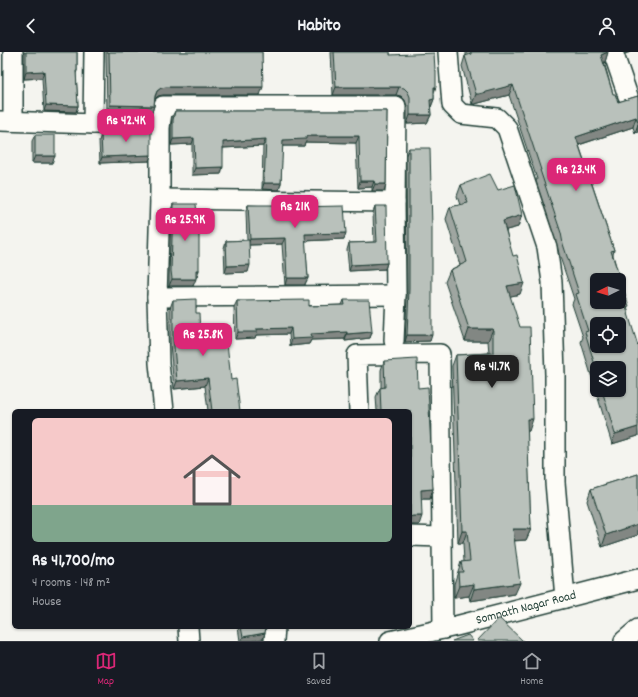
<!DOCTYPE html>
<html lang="en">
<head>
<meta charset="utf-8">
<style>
  body { margin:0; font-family:Dekko,sans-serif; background:#20242c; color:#f1f3f6; height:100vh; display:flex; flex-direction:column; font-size:15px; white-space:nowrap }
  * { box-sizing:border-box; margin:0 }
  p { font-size:13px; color:#9ea1a6 }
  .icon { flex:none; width:22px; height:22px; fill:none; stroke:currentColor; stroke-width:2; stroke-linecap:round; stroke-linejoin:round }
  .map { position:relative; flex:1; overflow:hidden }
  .drawer { position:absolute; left:12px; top:357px; width:400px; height:220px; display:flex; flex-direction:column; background:#171b24; border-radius:6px; box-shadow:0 1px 3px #0004 }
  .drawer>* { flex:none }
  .needle { width:26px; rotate:265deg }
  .fabs { position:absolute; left:590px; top:221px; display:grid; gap:8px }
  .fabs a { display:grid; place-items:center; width:36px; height:36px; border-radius:6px; background:#171b24; box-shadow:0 1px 3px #0004; font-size:20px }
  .price { position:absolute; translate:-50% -34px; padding:0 9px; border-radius:8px; background:#db2777; color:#fff; font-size:13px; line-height:26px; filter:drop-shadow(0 1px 2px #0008) }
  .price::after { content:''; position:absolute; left:50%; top:24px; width:12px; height:9px; margin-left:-6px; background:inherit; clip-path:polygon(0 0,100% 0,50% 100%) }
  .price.selected { background:#222; color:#fff }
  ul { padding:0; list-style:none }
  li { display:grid; align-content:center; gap:8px; height:212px; padding:0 20px }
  li span { display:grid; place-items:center; height:124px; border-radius:6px; color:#555 }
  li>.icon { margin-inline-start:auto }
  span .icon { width:72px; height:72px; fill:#fffc; stroke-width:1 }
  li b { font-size:17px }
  header { display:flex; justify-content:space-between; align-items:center; height:52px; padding:0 20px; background:#171b24; font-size:18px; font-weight:700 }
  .menu { display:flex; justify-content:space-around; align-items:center; height:56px; border-top:1px solid #363941; background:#171b24; font-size:11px; color:#9ea1a6 }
  .menu a { display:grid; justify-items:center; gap:2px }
  .menu .selected { color:#db2777 }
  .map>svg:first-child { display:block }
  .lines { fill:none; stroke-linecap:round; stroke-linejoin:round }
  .minor-casing { stroke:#1f3d34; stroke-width:22 }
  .minor { stroke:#fdfcf7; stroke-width:19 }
  .wall { fill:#9fa6a1; stroke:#1f3d34; fill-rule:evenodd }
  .shaded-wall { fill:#828783; stroke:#1f3d34 }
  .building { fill:#b9c1bb; stroke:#1f3d34; fill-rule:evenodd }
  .labels { text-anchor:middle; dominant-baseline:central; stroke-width:4; stroke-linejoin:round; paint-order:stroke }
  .street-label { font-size:13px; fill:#1f3d34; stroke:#fdfcf7 }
</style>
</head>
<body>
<header><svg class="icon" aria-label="back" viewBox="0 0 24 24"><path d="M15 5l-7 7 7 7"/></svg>Habito<svg class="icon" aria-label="person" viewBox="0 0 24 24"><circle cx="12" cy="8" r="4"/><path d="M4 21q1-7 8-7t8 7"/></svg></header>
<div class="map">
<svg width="638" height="589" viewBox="0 0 638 589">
  <rect width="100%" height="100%" fill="#f4f4ef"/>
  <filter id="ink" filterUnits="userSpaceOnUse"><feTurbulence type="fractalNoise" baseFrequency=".025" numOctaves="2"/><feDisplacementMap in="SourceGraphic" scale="8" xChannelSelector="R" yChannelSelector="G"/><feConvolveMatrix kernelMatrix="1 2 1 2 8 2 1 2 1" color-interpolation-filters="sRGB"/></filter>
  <g filter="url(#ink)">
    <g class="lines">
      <g class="minor-casing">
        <g id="minor">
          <polyline points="13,0 13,69"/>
          <polyline points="448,0 452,53 461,62 497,66 507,76 547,195 552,230 555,323 555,430 565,546"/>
          <polyline points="613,0 628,44"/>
          <polyline points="0,69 160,74"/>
          <polyline points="93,72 94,0"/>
          <polyline points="160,147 395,150"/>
          <polyline points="157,245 396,243"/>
          <polyline points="164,359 159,311 157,245 160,147 160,74 163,54 396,54 395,150 396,243 394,289"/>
          <polyline points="359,359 357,303 440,302 443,577"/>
          <polyline points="410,484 441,485"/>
          <polyline points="188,575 189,589"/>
          <polyline points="274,589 275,575"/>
          <path id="s1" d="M 390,589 L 456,574 L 638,527"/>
          <polyline points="624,589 638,577"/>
        </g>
      </g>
      <use href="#minor" class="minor"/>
    </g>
    <g class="wall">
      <polygon points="24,0 77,0 77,19 76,22 78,54 76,60 44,59 42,26 24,27"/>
      <polygon points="106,0 262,0 260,43 163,43 158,44 155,47 154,54 151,63 107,61"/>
      <polygon points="331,0 390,0 390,3 434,42 434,47 431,55 430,55 431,63 427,71 407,72 407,54 405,48 401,44 396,43 333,43"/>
      <path d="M 466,0 L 608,0 L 605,10 L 604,10 L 613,42 L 618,50 L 638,44 L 638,80 L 635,81 L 633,75 L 579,93 L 614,198 L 613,203 L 628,258 L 638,384 L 612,392 L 581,290 L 583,285 L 572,252 L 574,247 L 559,202 L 557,192 L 536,129 L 537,127 L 509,43 L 475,52 L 472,52 L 462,14 L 465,4 L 466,4 ZM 597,316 L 619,338 L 597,338 Z"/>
      <polygon points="175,59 387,59 386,132 384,139 372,139 372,135 358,136 356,91 305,90 304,94 282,94 281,131 279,138 262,137 263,94 223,96 221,122 192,123 192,92 171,93 171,75 172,65"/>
      <polygon points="110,77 151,103 149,109 100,111 99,89 101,82 108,82"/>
      <polygon points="35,83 52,111 32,111 32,89"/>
      <polygon points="409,96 430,289 405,290 407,243 406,103"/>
      <polygon points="461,133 498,138 518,175 506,178 520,242 510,244 529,379 527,379 531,477 526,488 514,489 515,542 470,549 469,544 454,546 454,532 461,510 464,510 463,491 458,491 452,314 456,303 489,301 488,289 465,289 445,230 450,218 460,213 446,167 450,155 460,153 457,144"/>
      <polygon points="173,152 199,218 197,225 196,225 193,234 169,234 169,225 171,158"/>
      <polygon points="248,153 291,155 344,187 305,189 308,226 305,232 305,233 285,233 282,192 249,193 248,220 225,221 224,196 226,189 247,188 246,159"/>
      <polygon points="375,154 387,211 385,217 349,219 347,198 349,191 374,190 373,161"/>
      <polygon points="173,248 196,261 200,284 231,328 240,359 208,359 205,334 174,337 170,291 170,256"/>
      <polygon points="344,248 372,280 370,286 345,289 345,287 311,288 309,292 290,294 289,282 256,283 255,286 235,287 234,255 237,249 309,254 342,253"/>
      <polygon points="384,309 418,336 433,437 430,447 421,447 419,473 410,359 377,359 376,345 380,336 381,336 381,318"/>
      <polygon points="638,422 638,483 602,495 587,449 591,437"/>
      <polygon points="238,575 266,575 263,587 252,589 240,589"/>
    </g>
    <g class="shaded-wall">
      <polygon points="608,0 605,10 598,13 601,3"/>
      <polygon points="626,0 631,0 625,2"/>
      <polygon points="44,19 42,26 24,27 26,20"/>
      <polygon points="513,33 509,43 475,52 472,52 476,42"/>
      <polygon points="166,35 263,35 260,43 163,43 158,44 154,48 157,39 161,36"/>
      <polygon points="336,35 399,35 396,43 333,43"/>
      <polygon points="434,35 436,35 433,43"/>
      <polygon points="434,47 431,55 427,56 430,48"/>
      <polygon points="46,53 78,54 76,60 44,59"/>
      <polygon points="110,53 154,54 151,63 107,61"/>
      <polygon points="410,63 431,63 427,71 407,72"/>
      <polygon points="636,65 633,75 572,95 576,85"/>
      <polygon points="638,72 638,80 635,81"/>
      <polygon points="306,84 359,84 356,91 305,90 304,94 280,94 283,88"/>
      <polygon points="194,86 192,92 171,93 173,87"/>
      <polygon points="266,87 263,94 221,96 223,90"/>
      <polygon points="151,103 149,109 100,111 102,105"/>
      <polygon points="35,104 55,104 52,111 32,111"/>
      <polygon points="223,115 221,122 192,123 195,116"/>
      <polygon points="360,129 374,129 372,135 358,136"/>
      <polygon points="264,131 281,131 279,138 262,137"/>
      <polygon points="375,132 386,132 384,139 372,139"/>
      <polygon points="522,163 518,175 499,180 503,169"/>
      <polygon points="346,181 344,187 303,189 305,182"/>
      <polygon points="285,186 282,192 248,193 250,187"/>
      <polygon points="387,211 385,217 349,219 351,213"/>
      <polygon points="250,213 248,220 225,221 227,214"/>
      <polygon points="196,218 199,218 197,225 193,225"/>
      <polygon points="287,226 308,226 305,232 305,233 285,233"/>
      <polygon points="172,227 196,227 193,234 169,234"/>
      <polygon points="524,231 520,242 503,246 507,234"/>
      <polygon points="291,276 289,282 256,283 255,286 235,287 238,280 257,277"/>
      <polygon points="469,277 493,277 488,289 465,289"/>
      <polygon points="347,280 345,287 311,288 309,292 290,294 292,287 311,282"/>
      <polygon points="372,280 370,286 345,289 347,282"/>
      <polygon points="407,283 432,283 430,289 405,290"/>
      <polygon points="208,326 205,334 174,337 177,329"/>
      <polygon points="527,367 533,367 529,379 523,379"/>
      <polygon points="638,375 638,384 612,392 615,382"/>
      <polygon points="433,437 430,447 417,447 421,438"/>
      <polygon points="413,464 422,464 419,473 410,473 410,465"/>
      <polygon points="638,472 638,483 602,495 606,483"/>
      <polygon points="513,477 531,477 526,488 508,489"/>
      <polygon points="462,479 467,479 463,491 458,491"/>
      <polygon points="520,531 515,542 470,549 474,537"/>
      <polygon points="474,532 469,544 454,546 459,534"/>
      <polygon points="265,581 263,587 252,589 241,589 243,585"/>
    </g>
    <g class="building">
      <polygon points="26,0 77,0 77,19 76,19 78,54 46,53 44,19 26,20"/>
      <polygon points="109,0 262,0 263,35 166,35 161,36 157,39 155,44 154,54 110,53"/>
      <polygon points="334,0 390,0 390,3 434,1 435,18 436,18 436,35 434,35 434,47 430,48 431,63 410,63 410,45 408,40 404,36 399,35 336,35"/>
      <path d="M 471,0 L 608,0 L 601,3 L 613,42 L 615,42 L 618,50 L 638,44 L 638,70 L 636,65 L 576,85 L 614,198 L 611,199 L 629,254 L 626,255 L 638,294 L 638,375 L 615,382 L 602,338 L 619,338 L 619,316 L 597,316 L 597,320 L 585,280 L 588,279 L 576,242 L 579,241 L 563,192 L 561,181 L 540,118 L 541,118 L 513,33 L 479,42 L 476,42 L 465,4 L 471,2 ZM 597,228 L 619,228 L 619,250 L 597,250 ZM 597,272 L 619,272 L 619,294 L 597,294 Z"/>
      <polygon points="175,59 387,59 386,132 375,132 374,129 360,129 359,84 306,84 306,87 283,88 281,131 264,131 266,87 223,90 223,115 195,116 194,86 173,87 173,68"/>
      <polygon points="110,77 151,78 151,103 102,105 101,82 110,82"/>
      <rect x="35" y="83" width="20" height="21"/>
      <polygon points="409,96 430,96 432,176 432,283 407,283 409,237"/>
      <polygon points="490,122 498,138 515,133 522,163 503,169 513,204 517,203 524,231 507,234 520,275 530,275 533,367 527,367 531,477 513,477 520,531 474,537 474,532 459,534 458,520 463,520 461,510 470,509 467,479 462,479 456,303 493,301 493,277 469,277 450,218 467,210 450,155 468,151 461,133"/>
      <polygon points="173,152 196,152 199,183 199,218 196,218 196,227 172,227 171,219"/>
      <polygon points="248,153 291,153 291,155 344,154 346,181 305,182 308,226 287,226 285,186 250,187"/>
      <polygon points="375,154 386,154 387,211 351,213 349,191 377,190"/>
      <polygon points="249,188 250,213 227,214 226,189"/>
      <polygon points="196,247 196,261 199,261 200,284 226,282 231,328 236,327 240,359 212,359 208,326 177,329 173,283 173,248"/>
      <polygon points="309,248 309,254 345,253 344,248 369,248 372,280 347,282 347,280 311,282 312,286 292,287 291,276 257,277 257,280 238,280 237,249"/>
      <polygon points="417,307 418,336 428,335 433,437 421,438 422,464 413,464 410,465 410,359 381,359 380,336 385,335 384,309"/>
      <polygon points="638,422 638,472 606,483 591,437"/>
      <polygon points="498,567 500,567 523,589 477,589"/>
      <polygon points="241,575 266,575 265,581 243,585"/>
      <polygon points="468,583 473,589 452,589"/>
    </g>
  </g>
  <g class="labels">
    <g class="street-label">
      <text stroke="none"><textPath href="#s1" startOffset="140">Somnath Nagar Road</textPath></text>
    </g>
  </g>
</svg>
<div class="fabs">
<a><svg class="needle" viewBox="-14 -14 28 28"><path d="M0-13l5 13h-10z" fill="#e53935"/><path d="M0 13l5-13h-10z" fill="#9ea1a6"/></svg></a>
<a><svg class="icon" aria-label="locate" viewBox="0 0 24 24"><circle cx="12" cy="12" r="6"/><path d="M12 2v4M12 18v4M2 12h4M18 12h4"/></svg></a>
<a><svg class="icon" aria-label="layers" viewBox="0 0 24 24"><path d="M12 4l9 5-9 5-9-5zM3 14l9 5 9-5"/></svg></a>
</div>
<b class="price" style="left:126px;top:91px">Rs 42.4K</b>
<b class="price" style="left:576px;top:140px">Rs 23.4K</b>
<b class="price" style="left:295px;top:177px">Rs 21K</b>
<b class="price" style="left:185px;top:190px">Rs 25.9K</b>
<b class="price" style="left:203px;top:305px">Rs 25.8K</b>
<b class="price selected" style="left:492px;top:337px">Rs 41.7K</b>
<section class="drawer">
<ul>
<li><span style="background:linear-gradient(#f6c9c9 70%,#7fa58c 0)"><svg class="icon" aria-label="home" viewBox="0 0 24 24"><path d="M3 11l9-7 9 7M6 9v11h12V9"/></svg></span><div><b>Rs 41,700/mo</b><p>4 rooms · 148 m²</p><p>House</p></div></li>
</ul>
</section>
</div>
<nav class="menu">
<a class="selected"><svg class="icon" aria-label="map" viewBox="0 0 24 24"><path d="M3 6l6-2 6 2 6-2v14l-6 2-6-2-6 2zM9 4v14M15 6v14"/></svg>Map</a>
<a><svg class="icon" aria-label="saved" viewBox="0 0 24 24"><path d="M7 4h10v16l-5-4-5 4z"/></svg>Saved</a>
<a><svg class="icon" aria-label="home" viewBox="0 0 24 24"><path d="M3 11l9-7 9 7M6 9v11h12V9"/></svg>Home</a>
</nav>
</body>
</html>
